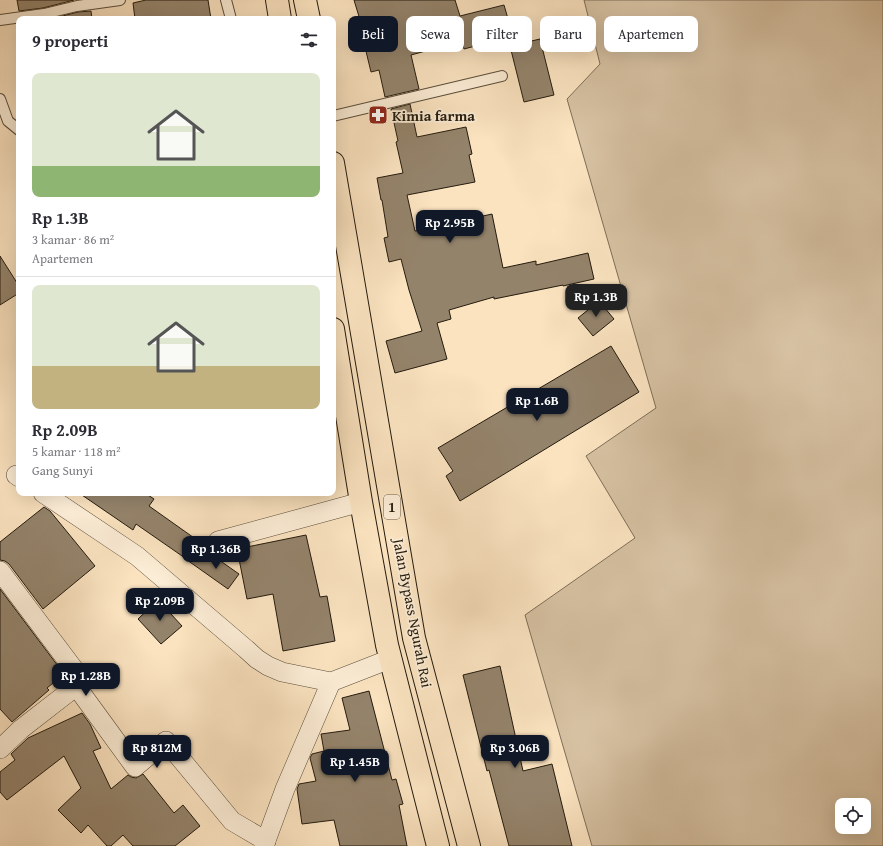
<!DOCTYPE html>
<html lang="id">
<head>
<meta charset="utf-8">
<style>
  body { margin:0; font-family:"Gentium Book Plus",serif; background:#f2f2f3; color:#2b2b33; height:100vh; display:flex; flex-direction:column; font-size:15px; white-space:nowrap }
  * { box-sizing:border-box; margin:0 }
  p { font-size:13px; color:#7c7c81 }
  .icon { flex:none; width:22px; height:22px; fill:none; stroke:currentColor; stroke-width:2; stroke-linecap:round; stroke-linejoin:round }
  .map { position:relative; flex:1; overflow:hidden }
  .drawer { position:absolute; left:16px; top:16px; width:320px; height:480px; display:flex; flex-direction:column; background:#fff; border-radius:8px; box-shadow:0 4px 16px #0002 }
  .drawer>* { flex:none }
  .top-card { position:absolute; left:348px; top:16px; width:380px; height:36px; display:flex; gap:8px }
  .fabs { position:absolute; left:835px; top:798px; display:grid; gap:8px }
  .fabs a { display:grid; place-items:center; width:36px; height:36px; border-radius:8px; background:#fff; box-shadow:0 4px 16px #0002; font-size:20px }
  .price { position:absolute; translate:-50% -34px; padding:0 9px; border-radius:8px; background:#111827; color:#fff; font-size:13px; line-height:26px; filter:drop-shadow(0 1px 2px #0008) }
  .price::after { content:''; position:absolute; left:50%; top:24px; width:12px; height:9px; margin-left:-6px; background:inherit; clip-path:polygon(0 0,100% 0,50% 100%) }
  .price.active { background:#222; color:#fff }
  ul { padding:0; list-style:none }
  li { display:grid; align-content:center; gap:8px; height:212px; padding:0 16px }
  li+li { border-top:1px solid #e1e1e2 }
  li span { display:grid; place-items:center; height:124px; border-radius:8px; color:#555 }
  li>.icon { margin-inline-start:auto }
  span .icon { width:72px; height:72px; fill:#fffc; stroke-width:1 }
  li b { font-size:17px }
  h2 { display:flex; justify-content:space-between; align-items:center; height:48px; padding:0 16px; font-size:17px }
  .tag { padding:0 14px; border-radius:8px; background:#fff; box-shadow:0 4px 16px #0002; font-size:14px; line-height:36px }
  .tag.active { background:#111827; color:#fff }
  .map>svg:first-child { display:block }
  .green { fill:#d6c1a2; stroke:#7d6e58; fill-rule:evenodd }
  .building { fill:#94836b; stroke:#241b0e }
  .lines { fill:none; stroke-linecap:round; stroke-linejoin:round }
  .service-casing { stroke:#5a4d3a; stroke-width:12 }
  .minor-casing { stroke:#5a4d3a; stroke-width:20 }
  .trunk-casing { stroke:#241b0e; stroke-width:24 }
  .service { stroke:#fcedd6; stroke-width:10 }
  .minor { stroke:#fcedd6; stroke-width:19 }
  .trunk { stroke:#fbe3c0; stroke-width:22 }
  .labels { text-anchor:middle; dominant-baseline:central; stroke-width:3.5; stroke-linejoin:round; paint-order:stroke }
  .shield { fill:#fcedd6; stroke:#655a4a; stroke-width:1 }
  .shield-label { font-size:14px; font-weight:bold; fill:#241b0e }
  .poi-label { font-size:15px; font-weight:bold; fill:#241b0e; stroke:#fcedd6; text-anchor:start }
  .street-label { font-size:15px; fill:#241b0e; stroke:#fcedd6 }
</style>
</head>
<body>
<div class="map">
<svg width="883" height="846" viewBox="0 0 883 846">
  <rect width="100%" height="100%" fill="#fbe3c0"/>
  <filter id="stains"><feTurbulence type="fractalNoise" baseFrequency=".005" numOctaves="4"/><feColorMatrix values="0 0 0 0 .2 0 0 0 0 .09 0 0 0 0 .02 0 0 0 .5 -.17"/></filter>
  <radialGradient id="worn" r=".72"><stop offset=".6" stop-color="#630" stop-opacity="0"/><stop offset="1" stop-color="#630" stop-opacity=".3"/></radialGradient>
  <path class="green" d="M 584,0 L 883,0 L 883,846 L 592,846 L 525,615 L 635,538 L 586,456 L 656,408 L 567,99 L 600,64 ZM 842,805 L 864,805 L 864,827 L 842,827 Z"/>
  <g class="building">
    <polygon points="17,0 74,0 43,8 19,11"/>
    <polygon points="146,0 208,0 211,19 135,19 133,3"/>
    <polygon points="354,0 455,0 460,16 504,5 513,36 464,49 462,41 411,55 419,89 385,97 379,70 371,72 364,43 367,43"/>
    <polygon points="91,11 92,19 51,19 78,12"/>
    <polygon points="540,39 554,95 524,102 510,46"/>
    <polygon points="410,104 417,137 466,127 472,154 469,155 475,182 407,195 415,231 492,214 503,268 536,261 536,265 588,253 594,279 563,286 563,285 494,299 494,297 449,310 451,319 437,323 447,359 395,373 386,341 422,331 409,290 401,259 389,262 384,238 388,237 382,200 381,200 377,178 403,173 396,142 398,141 391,109"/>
    <polygon points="0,256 19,286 19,293 0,305"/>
    <polygon points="599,301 614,319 593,336 578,318"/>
    <polygon points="611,346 639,392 460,501 446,476 453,471 438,448"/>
    <polygon points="79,493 145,493 154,499 149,506 197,540 185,558 136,524 133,530"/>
    <polygon points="44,507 50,511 95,566 43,609 9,564 5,561 0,560 0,542"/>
    <polygon points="306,535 320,597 327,596 335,641 283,651 273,594 247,599 237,549"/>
    <polygon points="212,555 239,574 228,589 187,560"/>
    <polygon points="0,589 64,674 47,688 49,690 12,722 0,709"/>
    <polygon points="158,600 182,626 161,644 138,619"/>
    <polygon points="500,666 523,771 552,764 572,846 509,846 489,770 487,771 463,675"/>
    <polygon points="369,691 392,780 396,779 403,804 399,805 407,846 340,846 334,820 302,824 297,789 299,784 316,781 310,758 312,754 324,751 321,734 350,730 342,698"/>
    <polygon points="82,713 90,724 101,748 93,751 111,789 128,775 131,777 136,778 143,774 174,813 183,805 200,826 175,846 133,846 123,835 111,846 107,846 88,825 81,833 58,810 81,788 64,756 7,800 0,792 0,772 15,760 11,754 28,738"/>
  </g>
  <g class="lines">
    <g class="service-casing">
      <g id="service">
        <polyline points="226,0 231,19"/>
        <polyline points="0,20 44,14 77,6 120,0"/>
        <polyline points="0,99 8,121 19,130"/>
        <polyline points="333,116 502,76"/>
      </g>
    </g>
    <g class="minor-casing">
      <g id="minor">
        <polyline points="16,475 19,477"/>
        <polyline points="43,493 137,556 246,649 257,659 268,666 282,672 331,682 390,659"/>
        <polyline points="218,541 361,502"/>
        <path d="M 0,571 L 79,676 C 80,683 75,687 70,691 L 21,729 L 0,749"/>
        <polyline points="76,686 135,767 166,741 232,821 266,841"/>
        <polyline points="264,846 285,789 331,682"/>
      </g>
    </g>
    <g class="trunk-casing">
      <g id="trunk">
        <polyline points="277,0 280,19"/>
        <polyline points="305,0 309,19"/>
        <polyline points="333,163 414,638 469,846"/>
        <polyline points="333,329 361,502 387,645 438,846"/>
      </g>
    </g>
    <use href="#service" class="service"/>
    <use href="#minor" class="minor"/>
    <use href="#trunk" class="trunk"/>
  </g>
  <defs>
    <g id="pharmacy-square" transform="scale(1)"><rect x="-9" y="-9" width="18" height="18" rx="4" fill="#8f2418" stroke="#fcedd6"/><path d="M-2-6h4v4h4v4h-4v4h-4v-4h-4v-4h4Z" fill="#fff"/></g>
  </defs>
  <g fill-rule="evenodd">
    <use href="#pharmacy-square" x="378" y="115"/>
  </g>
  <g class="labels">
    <rect class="shield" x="384" y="495" width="16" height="24" rx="3"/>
    <g class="shield-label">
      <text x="392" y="507">1</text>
    </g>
    <g class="poi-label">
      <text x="392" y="115">Kimia farma</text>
    </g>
    <g class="street-label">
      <text transform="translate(413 613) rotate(79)">Jalan Bypass Ngurah Rai</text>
    </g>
  </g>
  <rect width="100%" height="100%" filter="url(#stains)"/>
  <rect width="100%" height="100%" fill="url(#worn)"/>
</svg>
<div class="fabs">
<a><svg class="icon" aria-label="locate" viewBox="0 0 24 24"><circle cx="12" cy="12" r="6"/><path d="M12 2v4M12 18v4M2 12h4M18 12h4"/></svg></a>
</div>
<b class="price" style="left:450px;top:244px">Rp 2.95B</b>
<b class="price active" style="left:596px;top:318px">Rp 1.3B</b>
<b class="price" style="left:537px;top:422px">Rp 1.6B</b>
<b class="price" style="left:216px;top:570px">Rp 1.36B</b>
<b class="price" style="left:160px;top:622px">Rp 2.09B</b>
<b class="price" style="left:86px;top:697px">Rp 1.28B</b>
<b class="price" style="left:157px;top:769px">Rp 812M</b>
<b class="price" style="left:515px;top:769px">Rp 3.06B</b>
<b class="price" style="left:355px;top:783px">Rp 1.45B</b>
<div class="top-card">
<a class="tag active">Beli</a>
<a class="tag">Sewa</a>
<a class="tag">Filter</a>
<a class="tag">Baru</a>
<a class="tag">Apartemen</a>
</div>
<section class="drawer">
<h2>9 properti<svg class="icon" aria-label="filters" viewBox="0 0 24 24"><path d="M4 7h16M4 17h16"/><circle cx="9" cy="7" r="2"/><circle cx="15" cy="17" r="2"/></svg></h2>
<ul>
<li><span style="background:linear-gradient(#dfe7d0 75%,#8fb573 0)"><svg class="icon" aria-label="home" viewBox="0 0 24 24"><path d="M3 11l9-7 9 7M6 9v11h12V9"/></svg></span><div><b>Rp 1.3B</b><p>3 kamar · 86 m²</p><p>Apartemen</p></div></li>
<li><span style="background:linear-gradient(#dfe7d0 65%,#c2b280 0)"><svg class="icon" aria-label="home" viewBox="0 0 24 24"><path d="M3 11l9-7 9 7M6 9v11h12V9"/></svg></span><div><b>Rp 2.09B</b><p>5 kamar · 118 m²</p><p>Gang Sunyi</p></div></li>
</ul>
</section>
</div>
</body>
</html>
